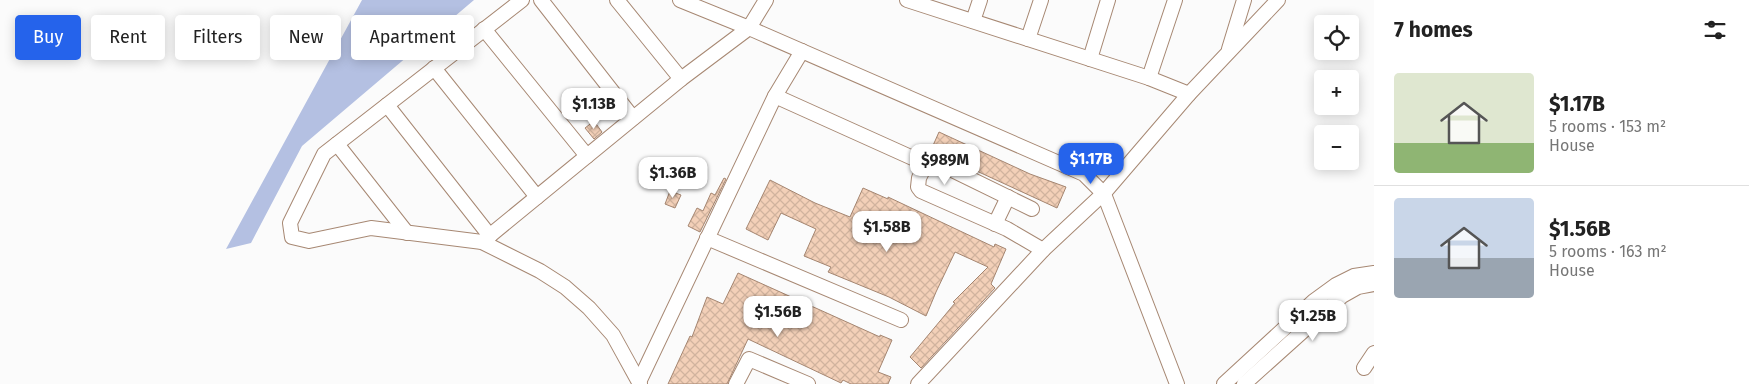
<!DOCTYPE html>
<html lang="en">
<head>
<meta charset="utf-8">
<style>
  body { margin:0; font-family:"Fira Sans",sans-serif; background:#f2f2f2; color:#222; height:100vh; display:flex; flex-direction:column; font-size:19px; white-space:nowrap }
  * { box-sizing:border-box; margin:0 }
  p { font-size:16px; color:#767676 }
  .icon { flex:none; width:28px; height:28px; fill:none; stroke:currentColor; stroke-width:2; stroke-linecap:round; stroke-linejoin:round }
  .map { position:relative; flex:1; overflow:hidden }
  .panel { display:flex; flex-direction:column; background:#fff; width:375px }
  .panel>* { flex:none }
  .top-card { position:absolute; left:15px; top:15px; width:475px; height:45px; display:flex; gap:10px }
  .tools { position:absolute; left:1314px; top:15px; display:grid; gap:10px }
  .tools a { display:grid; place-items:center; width:45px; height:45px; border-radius:5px; background:#fff; box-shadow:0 2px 12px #0003; font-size:25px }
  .price { position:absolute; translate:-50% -42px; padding:0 11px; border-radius:10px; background:#fff; color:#222; font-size:16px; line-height:32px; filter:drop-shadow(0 1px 2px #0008) }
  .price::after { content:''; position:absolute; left:50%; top:30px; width:15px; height:11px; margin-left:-8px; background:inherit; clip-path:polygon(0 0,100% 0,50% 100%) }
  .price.on { background:#2563eb; color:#fff }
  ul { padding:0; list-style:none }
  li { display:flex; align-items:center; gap:15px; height:125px; padding:0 20px }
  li+li { border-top:1px solid #e0e0e0 }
  li span { display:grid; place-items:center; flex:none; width:140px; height:100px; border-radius:5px; color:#555 }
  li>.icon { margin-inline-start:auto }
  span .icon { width:60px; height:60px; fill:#fffc; stroke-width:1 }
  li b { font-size:21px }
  h2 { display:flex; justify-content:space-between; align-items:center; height:60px; padding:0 20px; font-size:21px }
  .tag { padding:0 18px; border-radius:5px; background:#fff; box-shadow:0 2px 12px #0003; font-size:18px; line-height:45px }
  .tag.on { background:#2563eb; color:#fff }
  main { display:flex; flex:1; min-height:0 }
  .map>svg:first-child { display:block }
  .water { fill:#b4c0e2 }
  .building { fill:url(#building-cross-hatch); stroke:#a48570 }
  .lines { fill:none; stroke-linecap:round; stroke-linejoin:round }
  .minor-casing { stroke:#a78873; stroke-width:16 }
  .minor { stroke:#fff; stroke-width:14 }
</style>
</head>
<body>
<main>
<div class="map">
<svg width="1374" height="384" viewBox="0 0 1374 384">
  <defs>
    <pattern id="building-cross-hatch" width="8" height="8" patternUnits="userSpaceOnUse" patternTransform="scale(1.25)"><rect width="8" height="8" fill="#f3d0b8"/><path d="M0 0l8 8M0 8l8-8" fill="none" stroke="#d1b39e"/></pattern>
  </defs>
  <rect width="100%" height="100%" fill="#fbfbfb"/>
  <polygon class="water" points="362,0 474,0 302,146 251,243 226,249"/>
  <g class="building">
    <polygon points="594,121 602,132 594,139 585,128"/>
    <polygon points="939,132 1030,174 1066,187 1057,208 931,150"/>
    <polygon points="724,178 726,179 700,232 688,226 697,208 703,211 711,193 715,195"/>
    <polygon points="770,180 815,203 850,217 863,188 888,199 888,197 994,247 995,244 1006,249 991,284 995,288 921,368 910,357 955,303 953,302 988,267 955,252 936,292 926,316 889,297 828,272 831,267 804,256 816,229 781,213 768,240 746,229"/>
    <polygon points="670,191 681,195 675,208 665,204"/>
    <polygon points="738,273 880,337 880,335 892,340 878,372 891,377 888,384 851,384 843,380 841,383 748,339 727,384 668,384 690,336 692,337 707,297 723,304"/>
  </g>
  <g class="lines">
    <g class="minor-casing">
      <g id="minor">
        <polyline points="522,0 324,154 290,223 292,237 309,241 371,228 482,242 540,271 565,287 589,308 613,335 640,384"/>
        <polyline points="541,0 633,118"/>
        <polyline points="617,0 681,79"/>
        <polyline points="680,0 749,28 1084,174 1104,194 1177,384"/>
        <polyline points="907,0 1149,78 1189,94"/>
        <polyline points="973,21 980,0"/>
        <polyline points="484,29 587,156"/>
        <polyline points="1028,39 1041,0"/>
        <polyline points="1229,49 1244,0"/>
        <polyline points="1090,59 1108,0"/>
        <polyline points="434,68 537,197"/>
        <polyline points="1149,78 1175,0"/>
        <polyline points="775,96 926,164"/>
        <polyline points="387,105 490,236"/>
        <polyline points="337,144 407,233"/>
        <polyline points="1032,209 938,163 930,162 926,164 919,178 918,187 921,191 1007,229 1043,250"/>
        <polyline points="995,224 1008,197"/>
        <polyline points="707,238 901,320"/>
        <polyline points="482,242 681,79 749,28 766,0"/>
        <polyline points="1364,368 1374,353"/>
        <polyline points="639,382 775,96 802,51"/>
        <polyline points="736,384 749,359 808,384"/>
        <polyline points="918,384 1043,250 1104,193 1189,94 1278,0"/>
        <polyline points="1224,384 1314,301 1336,285 1354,276 1374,273"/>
        <polyline points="1244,384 1342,296 1358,287 1374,284"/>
      </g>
    </g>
    <use href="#minor" class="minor"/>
  </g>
</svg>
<div class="tools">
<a><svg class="icon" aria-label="locate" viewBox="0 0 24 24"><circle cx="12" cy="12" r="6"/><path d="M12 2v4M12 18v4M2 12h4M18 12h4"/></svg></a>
<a>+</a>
<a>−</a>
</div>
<b class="price" style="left:594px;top:130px">$1.13B</b>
<b class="price on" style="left:1091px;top:185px">$1.17B</b>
<b class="price" style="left:945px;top:186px">$989M</b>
<b class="price" style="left:673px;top:199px">$1.36B</b>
<b class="price" style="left:887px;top:253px">$1.58B</b>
<b class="price" style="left:778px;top:338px">$1.56B</b>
<b class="price" style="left:1313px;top:342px">$1.25B</b>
<div class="top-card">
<a class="tag on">Buy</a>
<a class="tag">Rent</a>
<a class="tag">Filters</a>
<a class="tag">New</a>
<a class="tag">Apartment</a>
</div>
</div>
<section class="panel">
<h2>7 homes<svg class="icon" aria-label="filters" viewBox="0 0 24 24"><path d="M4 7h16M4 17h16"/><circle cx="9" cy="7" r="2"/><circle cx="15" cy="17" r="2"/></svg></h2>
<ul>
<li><span style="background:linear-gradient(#dfe7d0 70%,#8fb573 0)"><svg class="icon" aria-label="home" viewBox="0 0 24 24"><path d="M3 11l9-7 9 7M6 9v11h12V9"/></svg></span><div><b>$1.17B</b><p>5 rooms · 153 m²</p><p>House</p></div></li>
<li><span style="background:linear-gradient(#c9d6e8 60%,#9aa5b1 0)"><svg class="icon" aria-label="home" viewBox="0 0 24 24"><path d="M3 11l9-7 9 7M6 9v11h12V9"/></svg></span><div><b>$1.56B</b><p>5 rooms · 163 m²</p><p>House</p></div></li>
</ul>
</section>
</main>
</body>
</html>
